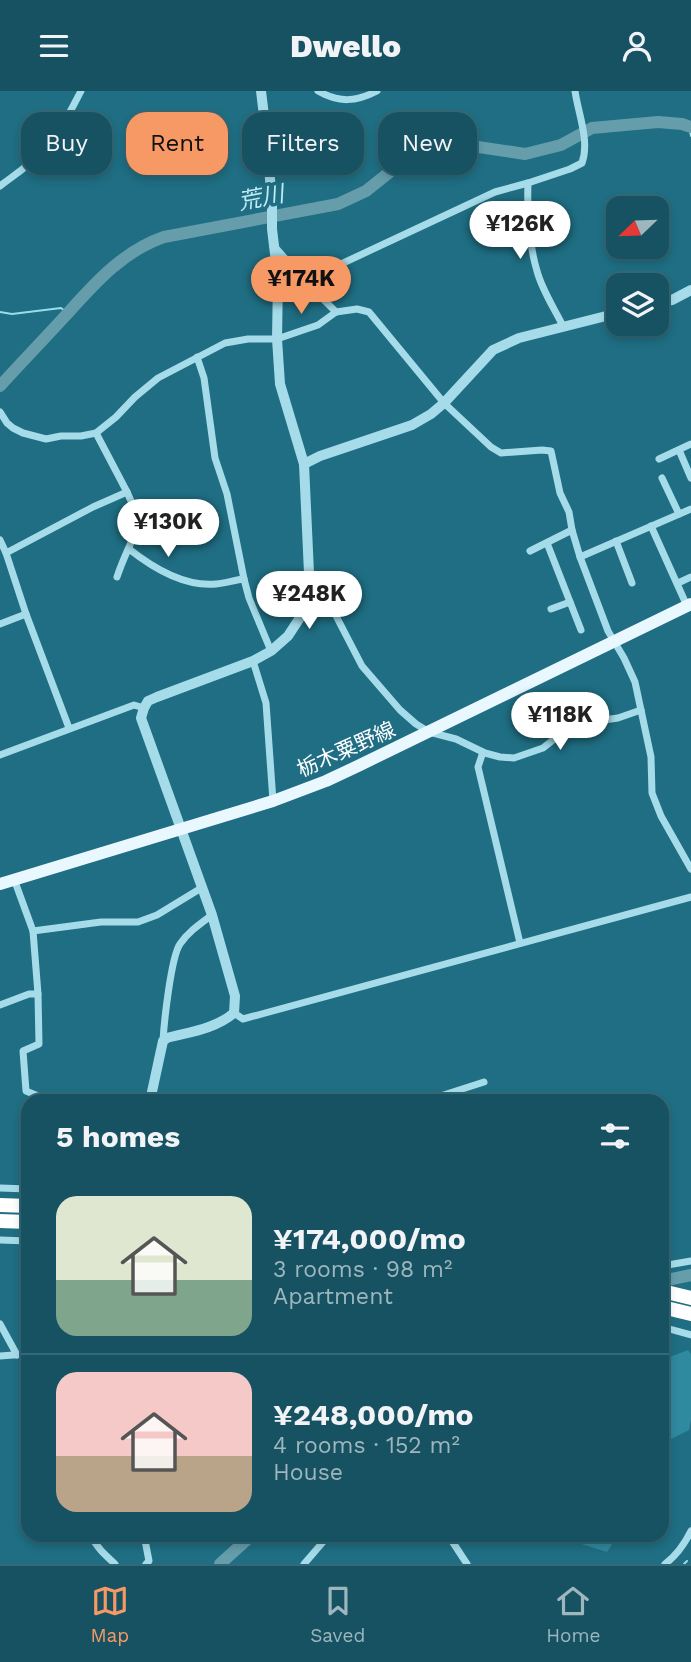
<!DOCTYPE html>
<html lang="en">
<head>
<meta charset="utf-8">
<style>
  body { margin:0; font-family:"Work Sans","Noto Sans JP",sans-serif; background:#205868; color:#f1f3f6; height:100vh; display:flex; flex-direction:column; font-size:26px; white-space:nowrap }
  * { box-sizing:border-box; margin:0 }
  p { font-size:23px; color:#9eb6be }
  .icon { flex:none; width:38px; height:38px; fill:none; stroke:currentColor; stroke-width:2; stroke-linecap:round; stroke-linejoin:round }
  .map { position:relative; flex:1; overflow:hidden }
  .drawer { position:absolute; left:21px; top:1003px; width:648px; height:448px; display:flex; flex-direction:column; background:#175262; border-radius:21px; box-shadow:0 4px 10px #0003,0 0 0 2px #366977 }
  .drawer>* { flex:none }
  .guide { position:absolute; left:21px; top:21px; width:649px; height:63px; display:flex; gap:14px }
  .needle { width:46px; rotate:247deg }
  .controls { position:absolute; left:606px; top:105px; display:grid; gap:14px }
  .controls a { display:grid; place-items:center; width:63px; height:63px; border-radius:14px; background:#175262; box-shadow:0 4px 10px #0003,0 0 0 2px #366977; font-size:35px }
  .price { position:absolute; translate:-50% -60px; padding:0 16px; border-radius:24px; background:#fff; color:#222; font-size:23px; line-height:46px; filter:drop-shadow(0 2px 4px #0008) }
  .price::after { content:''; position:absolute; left:50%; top:42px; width:21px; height:16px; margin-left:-10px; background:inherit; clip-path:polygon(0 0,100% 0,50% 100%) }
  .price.on { background:#f79965; color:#111 }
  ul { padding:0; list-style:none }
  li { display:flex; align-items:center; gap:21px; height:175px; padding:0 35px }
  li+li { border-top:2px solid #366977 }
  li span { display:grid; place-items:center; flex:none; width:196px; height:140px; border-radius:21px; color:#555 }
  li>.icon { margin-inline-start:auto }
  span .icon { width:84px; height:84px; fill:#fffc; stroke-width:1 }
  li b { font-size:30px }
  h2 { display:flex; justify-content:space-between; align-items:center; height:84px; padding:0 35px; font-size:30px }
  .chip { padding:0 24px; border-radius:21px; background:#175262; box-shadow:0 4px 10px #0003,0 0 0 2px #366977; font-size:24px; line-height:63px }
  .chip.on { background:#f79965; color:#111 }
  header { display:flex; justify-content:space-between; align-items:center; height:91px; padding:0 35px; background:#175262; font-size:32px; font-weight:800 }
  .dock { display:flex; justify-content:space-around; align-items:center; height:98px; border-top:2px solid #366977; background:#175262; font-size:19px; color:#9eb6be }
  .dock a { display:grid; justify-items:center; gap:4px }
  .dock .on { color:#f79965 }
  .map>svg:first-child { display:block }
  .green { fill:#2f899f }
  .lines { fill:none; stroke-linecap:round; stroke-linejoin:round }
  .stream { stroke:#99dceb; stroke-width:2 }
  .river { stroke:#659dab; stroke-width:12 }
  .minor { stroke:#a6dce9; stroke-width:7 }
  .tertiary { stroke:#a6dce9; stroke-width:10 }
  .primary { stroke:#e9f8fe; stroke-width:12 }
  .motorway { stroke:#fff; stroke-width:14 }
  .labels { text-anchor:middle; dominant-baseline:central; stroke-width:7; stroke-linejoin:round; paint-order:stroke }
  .street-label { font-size:21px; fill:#fff; stroke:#1f6e83 }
  .water-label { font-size:23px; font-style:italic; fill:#c1eaf4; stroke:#1f6e83 }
</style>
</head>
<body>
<header><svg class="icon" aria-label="menu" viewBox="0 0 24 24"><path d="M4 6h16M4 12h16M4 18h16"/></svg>Dwello<svg class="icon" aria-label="person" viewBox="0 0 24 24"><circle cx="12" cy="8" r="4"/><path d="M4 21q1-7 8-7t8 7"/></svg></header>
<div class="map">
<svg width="691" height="1473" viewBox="0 0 691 1473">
  <rect width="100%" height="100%" fill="#1f6e83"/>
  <g class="green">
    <polygon points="688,1259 691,1263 691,1329 689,1339 669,1349 662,1359 662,1269"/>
    <polygon points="559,1444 614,1444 613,1452 607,1461 562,1447"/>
  </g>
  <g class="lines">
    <g class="stream">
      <polyline points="689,35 691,45"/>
      <polyline points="0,221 12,223 61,217 68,222"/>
      <polyline points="684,1473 687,1470"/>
    </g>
    <g class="river">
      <path d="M 0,295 C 22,271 45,247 67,223 C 95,192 123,160 164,146 L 338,113 L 366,100 L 391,80 L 402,67 L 425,57 L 452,52 L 525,63 L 561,54 L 592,37 L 658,31 L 682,33 L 691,36"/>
      <polyline points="662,1190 691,1184"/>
      <polyline points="220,1473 252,1444"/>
    </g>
    <g class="minor">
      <path d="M 318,0 C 339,12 356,11 377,0"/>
      <path d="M 528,92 C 527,121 529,153 537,180 C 542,199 554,217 563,235"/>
      <path d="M 0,95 C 13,85 27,76 39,64 C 58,46 69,23 81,0"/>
      <polyline points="275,156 306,191 336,221"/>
      <path d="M 306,191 L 341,173 L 495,101 L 528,92 L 570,78 L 582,72 C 590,50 578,22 575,0"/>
      <polyline points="197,266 204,287 215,367 227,403 244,488 249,507 271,560"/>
      <polyline points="0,321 7,332 13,337 23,342 46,348 61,345 81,345 96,342 116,326 135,306 158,287 225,252 248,248 277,248 318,234 336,221 357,218 369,221 444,312 491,356 501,362 542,359 551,360 560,402 569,421 572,439"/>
      <path d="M 96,342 L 127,401 L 140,430 C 133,449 123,467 117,486"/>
      <polyline points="679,359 691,387"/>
      <polyline points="659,368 691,353"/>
      <polyline points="662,387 679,423"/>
      <polyline points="651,435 687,515"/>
      <polyline points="0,449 6,462 93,416 127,401"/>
      <polyline points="616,450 632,492"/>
      <polyline points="547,452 581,539"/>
      <path d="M 129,458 C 153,477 184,496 216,493 C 226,492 235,489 244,488"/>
      <polyline points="530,460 572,439 580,466 608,540 624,567 635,591 651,666 652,702 661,725 691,778"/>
      <polyline points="6,462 26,523 69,637"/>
      <polyline points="580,466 691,418"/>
      <polyline points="309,482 320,494 362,575 400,619 416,633 429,641 456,648 485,662 500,666 514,667 543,657 568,637 590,631 618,627 641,619"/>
      <polyline points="678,492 691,486"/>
      <polyline points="551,518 570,511"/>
      <polyline points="0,533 26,523"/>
      <polyline points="253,570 266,612 273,710"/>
      <polyline points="483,661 478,676 520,852"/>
      <polyline points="0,664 134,614 144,617"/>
      <polyline points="14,788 33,840 38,903 39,953 23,960 26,1000 50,1010"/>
      <polyline points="33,840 101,831 138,831 157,824 203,796"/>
      <polyline points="0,914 29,903 38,903"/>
      <polyline points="234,922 243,928 691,806"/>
      <path d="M 163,950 C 164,932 171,866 180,853 C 188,841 200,833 212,824"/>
      <polyline points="425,1010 484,991"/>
      <polyline points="0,1097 28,1098"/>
      <polyline points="0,1149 28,1150"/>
      <polyline points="662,1175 691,1170"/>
      <polyline points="0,1233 17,1264"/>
      <polyline points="662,1236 691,1244"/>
      <polyline points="28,1257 26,1263 28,1268"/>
      <polyline points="0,1265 26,1263"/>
      <path d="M 91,1444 C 96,1456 105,1464 115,1473"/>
      <polyline points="144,1444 149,1470 146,1473"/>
      <polyline points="448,1444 467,1473"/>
      <polyline points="304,1473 329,1444"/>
      <path d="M 665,1473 C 677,1464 684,1454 691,1440"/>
    </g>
    <g class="tertiary">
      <polyline points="656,212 672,209 691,199"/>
      <polyline points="304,373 320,365 412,334 431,323 444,312 493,259 519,247 618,222"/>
      <path d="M 150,1010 L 163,950 L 167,947 C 190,941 215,938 234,922 L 235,905 L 212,824 L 141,627 L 144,617 L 148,610 L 157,606 L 253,570 L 271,560 L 288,545 L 303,522 L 309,482 L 304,373 L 280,293 L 277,248 L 278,188 L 272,138 L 272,113 L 267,50 L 261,0"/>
    </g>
    <polyline class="primary" points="0,793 273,710 326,690 360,674 691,513"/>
    <g class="motorway">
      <polyline points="0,1114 28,1115"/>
      <polyline points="0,1130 28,1131"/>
      <polyline points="662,1200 691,1207"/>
      <polyline points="662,1216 691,1223"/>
    </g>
  </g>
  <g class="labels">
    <g class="street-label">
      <text transform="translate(346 658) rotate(-24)">栃木粟野線</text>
    </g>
    <g class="water-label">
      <text transform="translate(261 107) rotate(-11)">荒川</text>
    </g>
  </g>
</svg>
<div class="controls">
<a><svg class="needle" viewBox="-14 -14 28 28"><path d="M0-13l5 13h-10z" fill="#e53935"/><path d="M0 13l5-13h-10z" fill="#9eb6be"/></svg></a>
<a><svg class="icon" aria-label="layers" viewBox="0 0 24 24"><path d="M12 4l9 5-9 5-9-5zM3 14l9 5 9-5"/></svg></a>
</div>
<b class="price" style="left:520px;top:170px">¥126K</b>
<b class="price on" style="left:301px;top:225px">¥174K</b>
<b class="price" style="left:168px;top:468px">¥130K</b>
<b class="price" style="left:309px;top:540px">¥248K</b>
<b class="price" style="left:560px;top:661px">¥118K</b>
<div class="guide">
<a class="chip">Buy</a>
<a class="chip on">Rent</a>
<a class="chip">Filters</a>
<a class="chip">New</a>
</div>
<section class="drawer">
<h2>5 homes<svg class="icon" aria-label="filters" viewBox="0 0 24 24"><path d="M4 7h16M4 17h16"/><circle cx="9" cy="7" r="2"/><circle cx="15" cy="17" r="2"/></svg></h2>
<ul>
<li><span style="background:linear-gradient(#dfe7d0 60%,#7fa58c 0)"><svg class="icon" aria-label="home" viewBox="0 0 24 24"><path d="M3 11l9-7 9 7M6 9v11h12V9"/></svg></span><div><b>¥174,000/mo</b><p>3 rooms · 98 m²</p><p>Apartment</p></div></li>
<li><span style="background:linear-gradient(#f6c9c9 60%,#b9a48a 0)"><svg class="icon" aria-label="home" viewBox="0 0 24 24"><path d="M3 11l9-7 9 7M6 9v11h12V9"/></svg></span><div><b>¥248,000/mo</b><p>4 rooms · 152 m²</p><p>House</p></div></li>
</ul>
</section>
</div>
<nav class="dock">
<a class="on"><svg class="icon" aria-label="map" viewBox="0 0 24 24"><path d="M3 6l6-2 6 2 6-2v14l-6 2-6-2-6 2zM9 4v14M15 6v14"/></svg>Map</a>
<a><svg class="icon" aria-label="saved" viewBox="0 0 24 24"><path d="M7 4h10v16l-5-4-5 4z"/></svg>Saved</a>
<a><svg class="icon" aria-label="home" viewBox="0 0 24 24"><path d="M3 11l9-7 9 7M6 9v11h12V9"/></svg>Home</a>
</nav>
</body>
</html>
